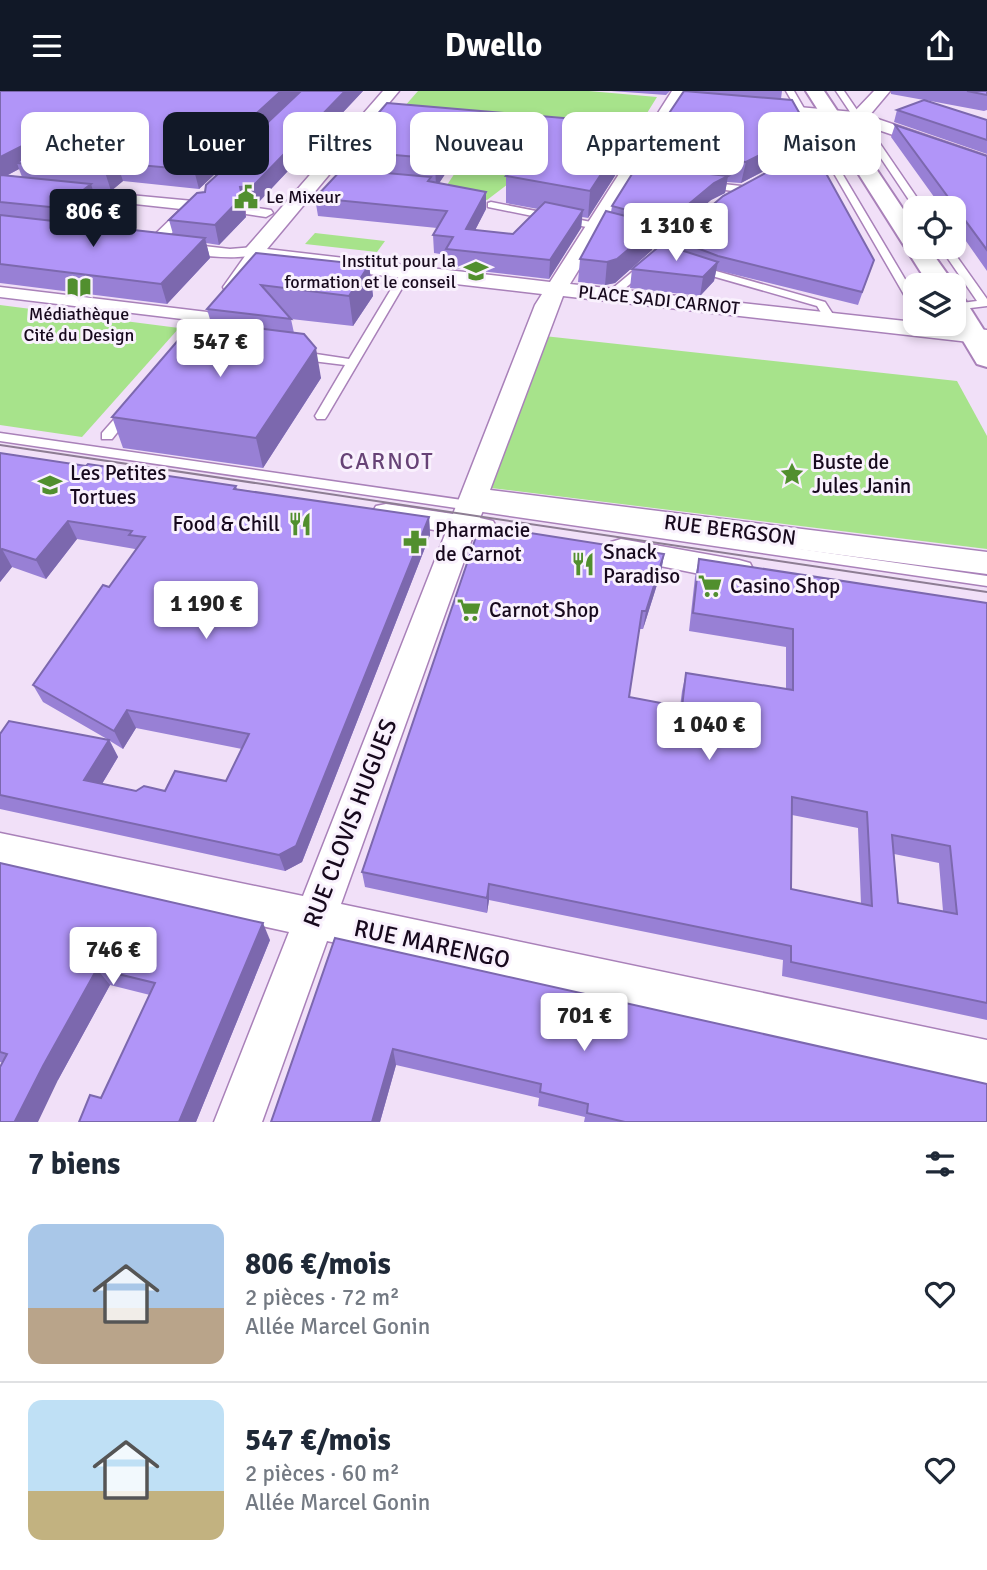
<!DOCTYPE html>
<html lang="fr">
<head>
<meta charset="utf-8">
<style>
  body { margin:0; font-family:Signika,sans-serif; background:#f2f2f3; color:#1f2937; height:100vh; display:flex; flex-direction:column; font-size:26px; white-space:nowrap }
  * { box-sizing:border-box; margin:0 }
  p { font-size:23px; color:#747a83 }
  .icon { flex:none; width:38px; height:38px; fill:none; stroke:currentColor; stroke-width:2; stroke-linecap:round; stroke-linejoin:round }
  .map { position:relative; height:1031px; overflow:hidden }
  .side { display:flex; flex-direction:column; background:#fff; flex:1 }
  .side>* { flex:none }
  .top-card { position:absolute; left:21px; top:21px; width:945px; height:63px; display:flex; gap:14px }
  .tools { position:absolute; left:903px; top:105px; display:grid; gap:14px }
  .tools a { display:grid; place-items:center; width:63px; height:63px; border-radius:14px; background:#fff; box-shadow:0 4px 10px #0003; font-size:35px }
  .price { position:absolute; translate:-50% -60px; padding:0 16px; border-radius:7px; background:#fff; color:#222; font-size:23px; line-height:46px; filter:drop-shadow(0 2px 4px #0008) }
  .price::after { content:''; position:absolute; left:50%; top:42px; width:21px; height:16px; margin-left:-10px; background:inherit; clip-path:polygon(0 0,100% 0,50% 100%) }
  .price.selected { background:#111827; color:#fff }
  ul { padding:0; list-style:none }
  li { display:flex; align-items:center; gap:21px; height:175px; padding:0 28px }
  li+li { border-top:2px solid #e0e1e3 }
  li span { display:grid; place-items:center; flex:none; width:196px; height:140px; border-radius:14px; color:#555 }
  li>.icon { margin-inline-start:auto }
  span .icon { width:84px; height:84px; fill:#fffc; stroke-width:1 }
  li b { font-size:30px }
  h2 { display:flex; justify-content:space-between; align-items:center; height:84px; padding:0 28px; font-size:30px }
  .chip { padding:0 24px; border-radius:14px; background:#fff; box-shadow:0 4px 10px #0003; font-size:24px; line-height:63px }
  .chip.selected { background:#111827; color:#fff }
  header { display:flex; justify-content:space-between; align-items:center; height:91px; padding:0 28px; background:#111827; color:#fff; font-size:32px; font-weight:800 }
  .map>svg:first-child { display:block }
  .green { fill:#a7e38b }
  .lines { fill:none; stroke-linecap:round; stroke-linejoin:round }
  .service-casing { stroke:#a981b9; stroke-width:3 }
  .pedestrian-casing { stroke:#a981b9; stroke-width:3 }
  .minor-casing { stroke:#a981b9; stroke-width:3 }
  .secondary-casing { stroke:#a981b9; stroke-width:4 }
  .service { fill:#fff; fill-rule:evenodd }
  .pedestrian { fill:#fff; fill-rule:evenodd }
  .minor { fill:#fff; fill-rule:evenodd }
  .secondary { fill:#fff; fill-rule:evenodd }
  .tram { stroke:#8d7d93; stroke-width:2 }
  .wall { fill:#9880d5; fill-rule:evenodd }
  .shaded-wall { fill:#7c68ae }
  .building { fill:#b195f8; stroke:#7c68ae; stroke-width:2; fill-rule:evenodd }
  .labels { text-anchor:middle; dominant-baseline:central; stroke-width:6; stroke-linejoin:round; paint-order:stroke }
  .far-poi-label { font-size:18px; fill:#17091d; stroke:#f9f1fd; text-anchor:start }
  .far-street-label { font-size:18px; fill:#17091d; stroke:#f9f1fd }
  .poi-label { font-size:21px; fill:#17091d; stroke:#f9f1fd; text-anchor:start }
  .street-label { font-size:21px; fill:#17091d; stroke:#f9f1fd }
  .neighbourhood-label { font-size:23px; letter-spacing:2px; fill:#674376; stroke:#f9f1fd }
  .near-street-label { font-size:24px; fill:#17091d; stroke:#f9f1fd }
</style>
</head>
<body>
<header><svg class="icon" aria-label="menu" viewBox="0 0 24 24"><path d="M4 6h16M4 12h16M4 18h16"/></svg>Dwello<svg class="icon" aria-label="share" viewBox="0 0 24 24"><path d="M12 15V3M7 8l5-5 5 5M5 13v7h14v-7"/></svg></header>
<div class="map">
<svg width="987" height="1031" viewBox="0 0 987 1031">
  <rect width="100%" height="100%" fill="#f1e0f8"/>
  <g class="green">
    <polygon points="418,0 589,0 657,6 629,51 517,41 495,74 524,81 487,109 443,100 482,41 390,32"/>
    <polygon points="315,142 385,150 377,161 305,153"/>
    <polygon points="0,214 179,237 82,346 0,334"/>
    <polygon points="544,245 957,290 987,345 987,458 491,397"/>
  </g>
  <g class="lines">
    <g class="service-casing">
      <g id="service">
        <polygon points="786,0 794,0 824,52 840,43 847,45 827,57 915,205 915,217 910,214 821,60 799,72 792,70 818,55"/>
        <polygon points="836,0 844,0 924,117 915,118"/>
        <polygon points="705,91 741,95 746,98 741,101 702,96 700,94"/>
        <polygon points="491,111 606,134 611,137 606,140 488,116 488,112"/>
        <polygon points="686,136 694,138 615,206 607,206 607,202"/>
        <polygon points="940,156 950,156 987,208 987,215 954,219 954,213 977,210"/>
        <polygon points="250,158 259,160 232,198 224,198 223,196"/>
        <polygon points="695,174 825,211 836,228 826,230 817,215 691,179 691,175"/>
        <polygon points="402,180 411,182 327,325 325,328 317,328 315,325 345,274 296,268 290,264 296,260 349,268"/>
        <polygon points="128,316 132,317 132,323 112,348 102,348 102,342 124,317"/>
        <polygon points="0,342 987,485 987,495 0,350"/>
      </g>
    </g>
    <g class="pedestrian-casing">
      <g id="pedestrian">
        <polygon points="66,98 193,110 209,116 202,120 195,119 158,156 153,157 146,153 148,150 181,118 61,105 61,99"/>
        <polygon points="251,116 271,119 273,122 266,126 246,123 246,117"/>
        <path d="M 177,152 L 230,158 L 254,156 L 261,160 C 247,172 191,164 172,159 L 170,156 Z"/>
        <polygon points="0,196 207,221 215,226 207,231 0,206"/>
      </g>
    </g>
    <g class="minor-casing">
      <g id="minor">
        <polygon points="383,0 399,0 267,158 550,191 672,0 688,0 570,193 987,239 987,253 563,205 490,399 987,461 987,483 484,417 480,427 493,430 497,437 493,444 483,447 473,445 341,813 987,949 987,995 327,850 262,1031 214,1031 289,841 0,778 0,742 303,805 446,441 376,429 372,422 376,415 386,413 453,423 535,214 542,203 273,172 247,164 244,160 247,156"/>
        <polygon points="874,0 890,0 869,25 987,65 987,76 855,31 755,22 747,17 755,12 854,21"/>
        <polygon points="621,448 739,469 750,472 754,480 750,488 739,491 611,465 606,458 611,451"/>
      </g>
    </g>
    <g class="secondary-casing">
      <g id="secondary">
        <polygon points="806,0 824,0 915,136 915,156 928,156 955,194 954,196 929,194"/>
        <polygon points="954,204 963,206 987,244 987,276 977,273 953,233"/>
      </g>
    </g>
    <use href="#service" class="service"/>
    <use href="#pedestrian" class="pedestrian"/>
    <use href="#minor" class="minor"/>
    <use href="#secondary" class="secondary"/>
    <polyline class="tram" points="0,354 987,501"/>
  </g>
  <g class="wall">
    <path d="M 0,0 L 363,0 L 256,114 L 244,115 L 246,126 L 219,154 L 206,152 L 210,167 L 167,213 L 0,192 ZM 19,78 L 22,86 L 8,84 ZM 215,83 L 215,85 L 205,101 L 169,129 L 173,143 L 72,132 L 97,112 L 92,98 L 111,100 L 123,90 L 199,98 Z"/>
    <polygon points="611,0 670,0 666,4"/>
    <polygon points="684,0 782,0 781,8 809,39 804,59 741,92 727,91 725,102 711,109 663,150 661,146 654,145 652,159 615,192 605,194 578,191 580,168 611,121 612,115 641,76 643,61"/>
    <polygon points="891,0 987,0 987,19 984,20 925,9 987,29 987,63 894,31 897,19 924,9 891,3"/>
    <path d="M 387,12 L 632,58 L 588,127 L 582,126 L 581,137 L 549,188 L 447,176 L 446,164 L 434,162 L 433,144 L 437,137 L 318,125 L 315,107 L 352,79 L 350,55 ZM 461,59 L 518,75 L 506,85 L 506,112 L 538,118 L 513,143 L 475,139 L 486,118 L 439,92 Z"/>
    <polygon points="895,34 987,65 987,180 954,133 954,117 942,117 891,46"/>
    <polygon points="673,148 874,169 858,214 716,179 714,190 700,205 630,197 632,178 672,156"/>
    <polygon points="256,162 369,174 373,205 353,235 291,228 294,242 321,287 263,377 123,357 112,326 211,232 207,218"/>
    <path d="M 0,362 L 86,375 L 236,395 L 237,398 L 429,426 L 430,444 L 302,771 L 285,780 L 0,718 L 0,643 L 107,648 L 43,611 L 33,594 L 109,496 L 136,459 L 135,458 L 77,448 L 46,488 L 12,476 L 0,491 ZM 136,637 L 242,658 L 226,690 L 165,700 L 136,700 L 102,693 L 118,666 L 110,650 L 123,658 Z"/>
    <path d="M 664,463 L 661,481 L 643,538 L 639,538 L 629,606 L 680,616 L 682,600 L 686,582 L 786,598 L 786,556 L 689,540 L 695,486 L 699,468 L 987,512 L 987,929 L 782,885 L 783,869 L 489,809 L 487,822 L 365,796 L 362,781 ZM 792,724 L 858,737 L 861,813 L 791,798 ZM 894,763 L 939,772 L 943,820 L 898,812 Z"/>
    <polygon points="0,772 270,849 196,1031 79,1031 101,1007 150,904 110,894 58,989 0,971"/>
    <polygon points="335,847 987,1031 584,1031 585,1026 538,1015 539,1007 396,974 380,1031 271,1031"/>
  </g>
  <g class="shaded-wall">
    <polygon points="281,0 302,0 215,81 215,83 199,98 194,79"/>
    <polygon points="345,0 363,0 256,114 244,115 240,96"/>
    <polygon points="634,33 632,58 588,127 590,100"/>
    <polygon points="461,34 461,59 436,97 435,71"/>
    <polygon points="809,39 804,59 741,92 746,71"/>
    <polygon points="24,54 30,73 17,72 19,78 0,88 0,66"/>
    <polygon points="117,72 123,90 111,100 105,81"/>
    <polygon points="728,85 725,102 711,109 663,150 666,132 714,92"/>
    <polygon points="91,93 97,112 66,137 60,117"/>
    <polygon points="486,101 486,118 466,157 466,138"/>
    <polygon points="242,106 246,126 219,154 215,134"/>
    <polygon points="583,119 581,137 549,188 550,169"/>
    <polygon points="655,136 652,159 615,192 605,194 607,171"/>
    <polygon points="205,147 210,167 167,213 161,193"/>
    <polygon points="718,171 714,190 700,205 703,186"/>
    <polygon points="369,174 373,205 353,235 349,205"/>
    <polygon points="316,257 321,287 263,377 256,347"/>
    <polygon points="429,426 430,444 302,771 285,780 279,764"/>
    <polygon points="68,430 77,448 46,488 36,469"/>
    <polygon points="2,458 12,476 0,491 0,461"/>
    <polygon points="664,463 661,481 643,538 646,520"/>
    <polygon points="127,619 136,637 123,658 114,640"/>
    <polygon points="109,649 118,666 94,706 84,689"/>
    <polygon points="489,793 489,809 487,822 487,807"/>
    <polygon points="263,832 270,849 196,1031 179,1031"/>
    <polygon points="97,878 110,894 58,989 38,1031 16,1031 15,1030 43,975"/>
    <polygon points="393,958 396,974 380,1031 372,1031"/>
  </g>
  <g class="building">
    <polygon points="0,0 281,0 194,79 117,72 105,81 17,72 31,60 24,54 0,66"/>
    <polygon points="301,0 345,0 253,95 240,96 242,106 215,134 169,129 197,102 205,101 206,94 219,82 215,81"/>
    <polygon points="684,0 792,9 809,39 746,71 643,61"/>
    <polygon points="967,0 987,0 987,4"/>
    <polygon points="924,9 987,29 987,49 897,19"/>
    <polygon points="387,12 634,33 590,100 506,85 542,55 461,34 435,71 428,67 350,60 354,55 350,55"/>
    <polygon points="895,34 987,65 987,159"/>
    <polygon points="812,57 874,169 862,201 718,165 673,148 723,105"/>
    <polygon points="637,75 728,85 714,92 666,132 663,129 612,115"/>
    <polygon points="342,78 431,86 428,90 486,101 466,138 513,143 545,111 583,119 550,169 446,158 453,146 433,144 447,120 315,107"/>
    <polygon points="0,84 1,84 91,93 60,117 0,111"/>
    <polygon points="606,120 653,132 655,136 617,168 607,171 580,168"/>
    <polygon points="0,124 205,147 161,193 0,173"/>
    <polygon points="662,153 718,171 703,186 632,178"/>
    <polygon points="256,162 369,174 349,205 261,194 291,228 207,218"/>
    <polygon points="199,230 304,243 316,257 256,347 112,326 186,240"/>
    <polygon points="0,362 86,375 88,373 236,395 234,398 429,426 296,755 279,764 0,704 0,643 9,630 109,649 84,689 136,700 144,695 165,700 175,680 226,690 249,643 127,619 114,640 33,594 103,494 109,496 145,446 129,444 132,440 68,430 36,469 2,458 0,461"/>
    <path d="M 480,434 L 664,463 L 646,520 L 642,520 L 629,606 L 682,616 L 686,582 L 793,599 L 793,538 L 693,522 L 699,468 L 987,512 L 987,912 L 791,871 L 791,855 L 489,793 L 487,807 L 362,781 ZM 792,706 L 867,721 L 872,815 L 791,798 ZM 892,744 L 950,755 L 957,823 L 898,812 Z"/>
    <polygon points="0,772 263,832 179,1031 79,1031 90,1004 101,1007 155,892 97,878 43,975 15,1030 16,1031 0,1031 0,976 7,963 0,961"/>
    <polygon points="335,847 987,993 987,1031 625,1031 587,1022 588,1013 540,1001 541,993 393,958 372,1031 271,1031"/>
  </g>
  <defs>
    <g id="civic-bare" transform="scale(1.89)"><path d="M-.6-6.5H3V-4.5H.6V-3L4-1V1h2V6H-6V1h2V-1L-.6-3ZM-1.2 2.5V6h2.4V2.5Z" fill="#518f2e" stroke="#f9f1fd" stroke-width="2.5" paint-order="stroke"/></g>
    <g id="university-bare" transform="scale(1.89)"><path d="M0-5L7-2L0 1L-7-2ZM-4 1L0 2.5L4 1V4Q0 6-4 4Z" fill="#518f2e" stroke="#f9f1fd" stroke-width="2.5" paint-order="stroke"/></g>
    <g id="library-bare" transform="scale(1.89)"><path d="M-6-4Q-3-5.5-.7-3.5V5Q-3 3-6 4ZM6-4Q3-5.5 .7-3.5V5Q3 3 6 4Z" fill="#518f2e" stroke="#f9f1fd" stroke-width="2.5" paint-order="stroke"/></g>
    <g id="sight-bare" transform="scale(1.89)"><path d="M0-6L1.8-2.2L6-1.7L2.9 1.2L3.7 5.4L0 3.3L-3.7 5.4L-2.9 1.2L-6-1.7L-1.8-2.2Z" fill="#518f2e" stroke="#f9f1fd" stroke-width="2.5" paint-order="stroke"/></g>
    <g id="school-bare" transform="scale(1.89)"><path d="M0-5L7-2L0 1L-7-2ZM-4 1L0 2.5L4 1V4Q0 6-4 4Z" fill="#518f2e" stroke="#f9f1fd" stroke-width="2.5" paint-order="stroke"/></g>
    <g id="restaurant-bare" transform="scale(1.89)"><path d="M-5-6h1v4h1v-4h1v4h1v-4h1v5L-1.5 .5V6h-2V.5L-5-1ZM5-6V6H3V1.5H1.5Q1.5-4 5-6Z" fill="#518f2e" stroke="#f9f1fd" stroke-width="2.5" paint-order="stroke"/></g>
    <g id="pharmacy-bare" transform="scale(1.89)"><path d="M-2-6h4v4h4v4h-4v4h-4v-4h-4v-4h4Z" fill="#518f2e" stroke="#f9f1fd" stroke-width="2.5" paint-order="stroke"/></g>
    <g id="supermarket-bare" transform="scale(1.89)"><path d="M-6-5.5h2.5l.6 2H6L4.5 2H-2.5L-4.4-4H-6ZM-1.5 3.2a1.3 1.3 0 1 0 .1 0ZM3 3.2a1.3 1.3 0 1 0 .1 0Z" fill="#518f2e" stroke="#f9f1fd" stroke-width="2.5" paint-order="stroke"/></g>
  </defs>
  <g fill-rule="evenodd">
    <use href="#civic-bare" x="246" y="106"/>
    <use href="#university-bare" x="476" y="180"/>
    <use href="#library-bare" x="79" y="196"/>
    <use href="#sight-bare" x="792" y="383"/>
    <use href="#school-bare" x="50" y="394"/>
    <use href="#restaurant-bare" x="300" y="433"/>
    <use href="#pharmacy-bare" x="415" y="451"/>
    <use href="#restaurant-bare" x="583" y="473"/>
    <use href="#supermarket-bare" x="710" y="495"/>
    <use href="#supermarket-bare" x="469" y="519"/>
  </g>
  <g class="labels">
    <g class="far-poi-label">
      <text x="266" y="106">Le Mixeur</text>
      <text x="456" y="170" text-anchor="end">Institut pour la<tspan x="456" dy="21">formation et le conseil</tspan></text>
      <text x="79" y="223" text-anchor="middle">Médiathèque<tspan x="79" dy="21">Cité du Design</tspan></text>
    </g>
    <g class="far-street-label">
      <text transform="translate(659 209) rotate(6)">PLACE SADI CARNOT</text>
    </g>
    <g class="poi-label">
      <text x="812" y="371">Buste de<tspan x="812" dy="24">Jules Janin</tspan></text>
      <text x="70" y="382">Les Petites<tspan x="70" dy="24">Tortues</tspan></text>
      <text x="280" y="433" text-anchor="end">Food &amp; Chill</text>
      <text x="435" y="439">Pharmacie<tspan x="435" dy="24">de Carnot</tspan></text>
      <text x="603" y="461">Snack<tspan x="603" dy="24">Paradiso</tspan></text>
      <text x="730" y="495">Casino Shop</text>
      <text x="489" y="519">Carnot Shop</text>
    </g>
    <g class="street-label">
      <text transform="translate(730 439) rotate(7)">RUE BERGSON</text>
    </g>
    <g class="neighbourhood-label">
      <text x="387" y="370">CARNOT</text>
    </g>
    <g class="near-street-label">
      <text transform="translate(350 732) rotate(-69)">RUE CLOVIS HUGUES</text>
      <text transform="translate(432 853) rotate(12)">RUE MARENGO</text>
    </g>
  </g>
</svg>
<div class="tools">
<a><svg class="icon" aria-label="locate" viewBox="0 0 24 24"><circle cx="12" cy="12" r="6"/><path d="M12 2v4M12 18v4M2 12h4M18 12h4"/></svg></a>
<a><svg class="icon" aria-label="layers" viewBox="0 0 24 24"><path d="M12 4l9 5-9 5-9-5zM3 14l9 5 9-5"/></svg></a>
</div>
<b class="price selected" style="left:93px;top:158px">806 €</b>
<b class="price" style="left:676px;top:172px">1 310 €</b>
<b class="price" style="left:220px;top:288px">547 €</b>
<b class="price" style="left:206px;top:550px">1 190 €</b>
<b class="price" style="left:709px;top:671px">1 040 €</b>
<b class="price" style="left:113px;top:896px">746 €</b>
<b class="price" style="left:584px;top:962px">701 €</b>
<div class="top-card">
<a class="chip">Acheter</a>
<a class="chip selected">Louer</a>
<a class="chip">Filtres</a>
<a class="chip">Nouveau</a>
<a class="chip">Appartement</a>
<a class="chip">Maison</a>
</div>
</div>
<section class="side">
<h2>7 biens<svg class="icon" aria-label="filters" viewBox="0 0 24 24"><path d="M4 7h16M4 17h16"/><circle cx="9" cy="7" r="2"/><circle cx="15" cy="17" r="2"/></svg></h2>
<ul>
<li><span style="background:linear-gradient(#a9c7e8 60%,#b9a48a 0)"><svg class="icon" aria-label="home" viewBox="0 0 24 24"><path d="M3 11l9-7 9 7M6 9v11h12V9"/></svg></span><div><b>806 €/mois</b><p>2 pièces · 72 m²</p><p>Allée Marcel Gonin</p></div><svg class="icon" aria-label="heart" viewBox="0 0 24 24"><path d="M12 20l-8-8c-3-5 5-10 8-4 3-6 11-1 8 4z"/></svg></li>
<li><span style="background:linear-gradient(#bfe0f5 65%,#c2b280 0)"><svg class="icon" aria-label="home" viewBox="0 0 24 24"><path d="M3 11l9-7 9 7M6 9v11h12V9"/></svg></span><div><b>547 €/mois</b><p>2 pièces · 60 m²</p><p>Allée Marcel Gonin</p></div><svg class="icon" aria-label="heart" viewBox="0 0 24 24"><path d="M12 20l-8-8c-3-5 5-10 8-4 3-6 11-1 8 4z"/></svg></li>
</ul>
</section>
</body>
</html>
